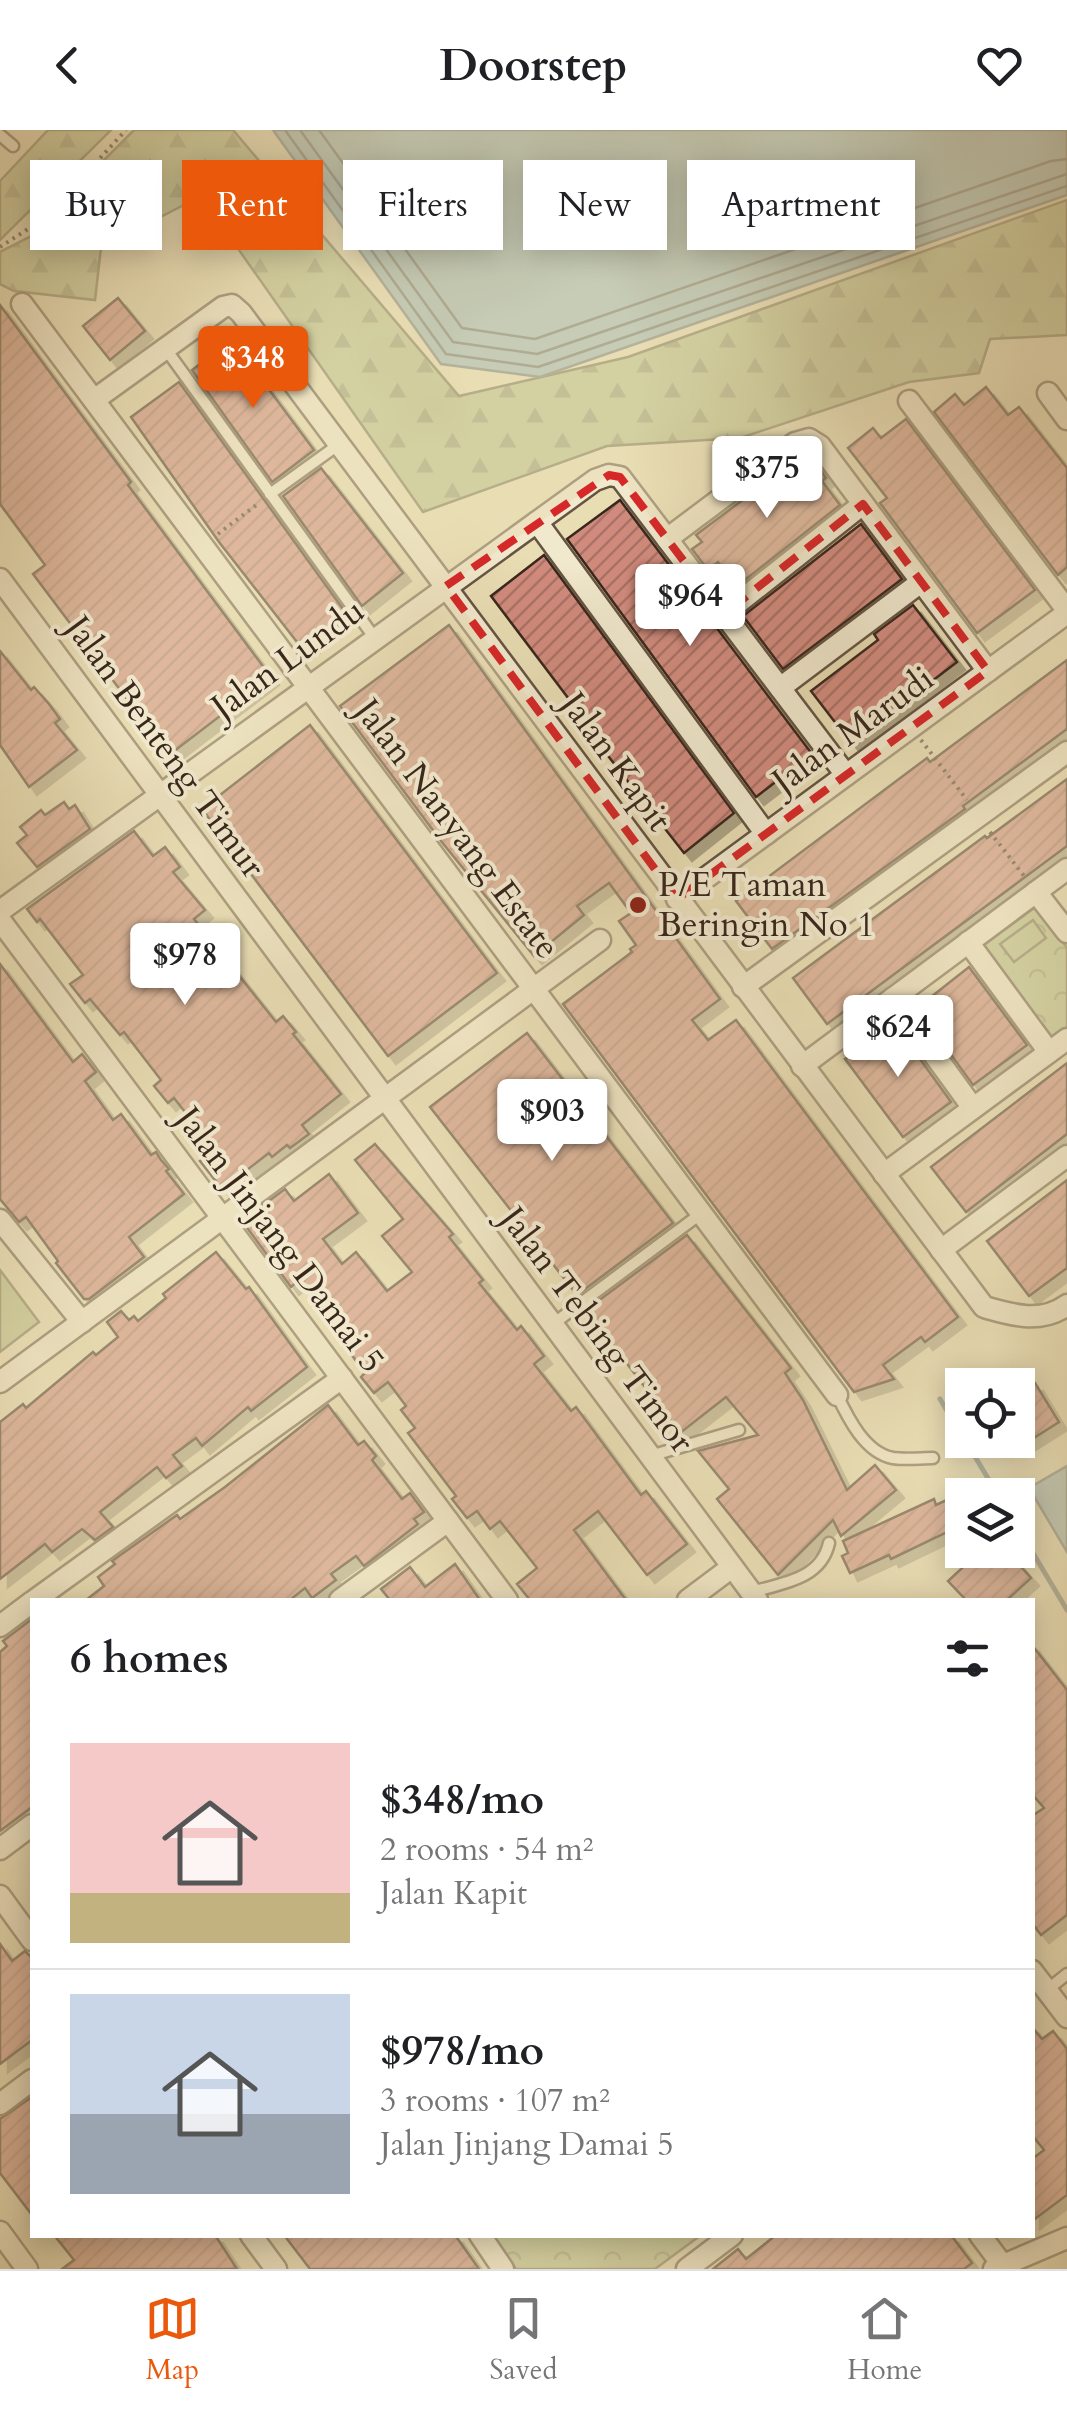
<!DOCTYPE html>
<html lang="en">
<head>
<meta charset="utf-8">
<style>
  body { margin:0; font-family:Cardo,serif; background:#f2f2f2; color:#202124; height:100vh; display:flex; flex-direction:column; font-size:38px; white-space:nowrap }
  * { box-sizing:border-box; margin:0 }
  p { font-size:32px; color:#757577 }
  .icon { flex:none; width:55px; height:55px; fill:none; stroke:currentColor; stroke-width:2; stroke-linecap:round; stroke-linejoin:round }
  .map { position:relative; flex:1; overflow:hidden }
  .panel { position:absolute; left:30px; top:1468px; width:1005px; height:640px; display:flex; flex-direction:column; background:#fff; border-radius:0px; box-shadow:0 5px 25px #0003 }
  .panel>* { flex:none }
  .top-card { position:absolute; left:30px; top:30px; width:1008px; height:90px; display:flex; gap:20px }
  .tools { position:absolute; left:945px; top:1238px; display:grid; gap:20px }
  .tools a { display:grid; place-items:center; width:90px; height:90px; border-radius:0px; background:#fff; box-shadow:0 5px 25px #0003; font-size:50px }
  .price { position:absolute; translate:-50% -85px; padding:0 22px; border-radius:10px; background:#fff; color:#222; font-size:32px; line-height:65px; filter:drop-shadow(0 2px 5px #0008) }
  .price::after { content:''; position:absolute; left:50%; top:60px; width:30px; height:22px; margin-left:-15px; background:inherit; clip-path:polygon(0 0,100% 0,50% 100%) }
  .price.active { background:#ea580c; color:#fff }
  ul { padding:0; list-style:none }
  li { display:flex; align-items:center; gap:30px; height:250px; padding:0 40px }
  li+li { border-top:2px solid #e0e0e0 }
  li span { display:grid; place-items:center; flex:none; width:280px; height:200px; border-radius:0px; color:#555 }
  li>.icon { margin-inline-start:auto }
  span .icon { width:120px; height:120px; fill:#fffc; stroke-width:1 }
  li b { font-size:42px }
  h2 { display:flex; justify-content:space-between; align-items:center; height:120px; padding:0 40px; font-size:42px }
  .tag { padding:0 35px; border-radius:0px; background:#fff; box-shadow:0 5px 25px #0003; font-size:35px; line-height:90px }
  .tag.active { background:#ea580c; color:#fff }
  header { display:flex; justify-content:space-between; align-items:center; height:130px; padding:0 40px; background:#fff; font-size:45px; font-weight:800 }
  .menu { display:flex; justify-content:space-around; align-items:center; height:140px; border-top:2px solid #e0e0e0; background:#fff; font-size:28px; color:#757577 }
  .menu a { display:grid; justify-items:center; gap:5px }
  .menu .active { color:#ea580c }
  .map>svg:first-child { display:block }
  .forest { fill:url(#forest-firs); stroke:#797454; stroke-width:2.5 }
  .park { fill:url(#park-crowns); stroke:#797454; stroke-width:2.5 }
  .pitch { fill:#b9c08b; stroke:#797454; stroke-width:2.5 }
  .water { fill:#9cb9b8; stroke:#747f7a; stroke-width:2.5 }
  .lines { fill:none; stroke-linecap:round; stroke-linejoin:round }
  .shore { stroke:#6a706a; stroke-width:2.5 }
  .stream { stroke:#747f7a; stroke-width:5 }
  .building { fill:url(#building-hatch); stroke:#39271c; stroke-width:2.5; filter:url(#shadow) }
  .lane-casing { stroke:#655442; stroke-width:15 }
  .street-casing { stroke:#655442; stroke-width:25 }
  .path { stroke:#39271c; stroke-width:4; stroke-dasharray:2.5 5; stroke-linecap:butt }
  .lane { stroke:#f1e9ce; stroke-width:10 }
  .street { stroke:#f1e9ce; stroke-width:20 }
  .marked { fill:none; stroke:#d62828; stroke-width:8; stroke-dasharray:20 12; stroke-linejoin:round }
  .poi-dot { fill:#8f2418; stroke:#f1e9ce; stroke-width:4 }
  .labels { text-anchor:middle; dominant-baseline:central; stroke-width:8; stroke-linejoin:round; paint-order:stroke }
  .street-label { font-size:35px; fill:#39271c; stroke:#f1e9ce }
  .poi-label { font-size:35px; fill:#39271c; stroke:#f1e9ce; text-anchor:start }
</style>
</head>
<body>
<header><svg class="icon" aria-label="back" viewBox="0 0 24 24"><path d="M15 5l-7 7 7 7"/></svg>Doorstep<svg class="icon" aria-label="heart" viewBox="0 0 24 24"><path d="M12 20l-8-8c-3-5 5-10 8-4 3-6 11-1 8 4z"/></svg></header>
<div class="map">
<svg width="1067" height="2139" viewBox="0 0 1067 2139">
  <defs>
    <pattern id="forest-firs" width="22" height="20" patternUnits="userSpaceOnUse" patternTransform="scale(2.5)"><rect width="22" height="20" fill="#b9c08b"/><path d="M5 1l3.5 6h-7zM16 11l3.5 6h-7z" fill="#979c71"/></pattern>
    <pattern id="park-crowns" width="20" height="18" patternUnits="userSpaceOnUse" patternTransform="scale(2.5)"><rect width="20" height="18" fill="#b9c08b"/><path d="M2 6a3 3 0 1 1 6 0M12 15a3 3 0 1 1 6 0" fill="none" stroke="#979c71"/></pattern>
    <pattern id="building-hatch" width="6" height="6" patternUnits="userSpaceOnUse" patternTransform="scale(2.5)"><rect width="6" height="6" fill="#d18b7e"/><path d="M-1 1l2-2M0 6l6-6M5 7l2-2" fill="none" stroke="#ab7266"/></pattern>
    <filter id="shadow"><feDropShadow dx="8" dy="8" stdDeviation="0" flood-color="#0004"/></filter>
  </defs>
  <rect width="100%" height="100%" fill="#e9ddb4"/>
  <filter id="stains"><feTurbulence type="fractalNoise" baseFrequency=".002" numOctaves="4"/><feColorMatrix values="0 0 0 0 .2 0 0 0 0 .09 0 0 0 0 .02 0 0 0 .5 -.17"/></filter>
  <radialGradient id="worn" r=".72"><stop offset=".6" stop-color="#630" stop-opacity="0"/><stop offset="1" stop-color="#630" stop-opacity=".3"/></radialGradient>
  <g class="forest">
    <polygon points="48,0 111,0 0,110 0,51"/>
    <polygon points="134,0 233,0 459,266 628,227 1067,70 1067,205 990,209 979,243 909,252 740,308 607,316 423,382 201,66 101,118 95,170 14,161 0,154 0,122 45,99 84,50"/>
  </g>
  <g class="park">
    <polygon points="1037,776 1067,818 1067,898 1052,909 984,815"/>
    <polygon points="493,2105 701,2105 655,2139 516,2139"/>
  </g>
  <g class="pitch">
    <polygon points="1033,790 1046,808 1014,832 1000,814"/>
    <polygon points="0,1140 39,1192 0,1222"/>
  </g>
  <g class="water">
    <polygon points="273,0 1067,0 1067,65 540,247 441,234"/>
    <polygon points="1067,1336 1067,1422 1029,1358"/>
  </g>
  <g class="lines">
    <g class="shore">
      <polyline points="285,0 446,224 538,237 1067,56"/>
      <polyline points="300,0 453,212 537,224 1067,44"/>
      <polyline points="319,0 462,198 535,209 1051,31 1067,29"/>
    </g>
    <g class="stream">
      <polyline points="940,1269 962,1306"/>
      <polyline points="965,1310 998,1365"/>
      <polyline points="1018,1398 1067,1480"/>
    </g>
  </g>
  <g class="building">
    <polygon points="118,168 145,201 110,230 83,196"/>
    <polygon points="0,175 131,352 128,355 271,547 169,625 33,444 45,435 0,374"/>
    <polygon points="232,210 314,320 272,352 192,240"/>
    <polygon points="179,252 348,486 304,521 219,412 131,287"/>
    <polygon points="986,257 1008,285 1019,277 1067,338 1067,437 1058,445 934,282 955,264 964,275"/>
    <polygon points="906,289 1035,460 977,503 880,373 887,368 848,318 873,298 881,308"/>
    <polygon points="801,326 806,331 811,327 826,348 822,351 840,375 736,457 718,432 708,440 692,419 702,412 696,405"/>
    <polygon points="321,338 403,443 362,476 283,366"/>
    <polygon points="620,370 812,624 756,667 567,409"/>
    <polygon points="861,394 902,449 783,539 743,486"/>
    <polygon points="544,425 734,683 684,723 587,599 590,597 491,466"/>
    <polygon points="913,475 957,532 851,613 811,561 878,510 874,504"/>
    <polygon points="449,495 720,869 692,890 708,910 736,890 958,1187 925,1212 921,1207 883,1235 894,1249 854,1262 563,874 632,822 630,819 636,815 619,791 631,783 609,753 577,776 584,785 534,826 441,711 340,576"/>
    <polygon points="0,521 31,560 34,557 49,574 60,589 55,593 77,620 29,657 0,615"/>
    <polygon points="1067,530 1067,599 963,676 965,679 772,819 736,771 927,628 930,632"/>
    <polygon points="310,595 497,843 388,926 202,679"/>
    <polygon points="1067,649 1067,716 827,894 793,848 985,706 987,708"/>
    <polygon points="64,672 69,679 75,675 90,699 37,737 17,713 27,705 20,697 41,680 45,685"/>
    <polygon points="134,701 153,726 165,717 180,737 173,742 205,780 194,789 276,892 283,886 296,902 293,904 341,964 302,995 309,1004 290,1018 287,1015 272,1027 269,1023 222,1059 200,1031 204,1028 186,1003 196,996 174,968 168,973 154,956 161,950 124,902 120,905 90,869 85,873 70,854 83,845 40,789 37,792 27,779"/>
    <polygon points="0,834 73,932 82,924 96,942 85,951 113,990 121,984 151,1025 156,1022 161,1030 169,1039 166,1041 184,1064 129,1107 144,1127 89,1169 84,1169 56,1133 58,1131 26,1087 19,1092 0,1069"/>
    <polygon points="969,837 1027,915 973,955 917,878"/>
    <polygon points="894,893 951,972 903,1007 845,929"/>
    <polygon points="527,903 673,1093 577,1165 430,977"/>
    <polygon points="1067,933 1067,1004 966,1082 931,1037"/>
    <polygon points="375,1014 453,1104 449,1107 483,1150 479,1153 517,1200 521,1196 544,1226 534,1234 571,1281 576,1277 641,1365 646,1361 687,1414 647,1445 598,1381 574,1400 626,1470 530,1470 517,1454 537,1438 500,1391 490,1399 477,1381 467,1388 452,1369 456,1366 408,1303 415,1298 401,1280 406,1276 388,1252 374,1263 361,1247 365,1243 334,1201 337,1198 299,1150 291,1157 242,1091 285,1059 294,1071 329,1044 358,1083 323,1109 342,1134 356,1122 387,1161 412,1142 382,1106 403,1089 355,1030"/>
    <polygon points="1067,1050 1067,1138 1029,1166 987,1111"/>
    <polygon points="687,1105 791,1238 785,1243 803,1270 847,1360 875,1335 896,1360 841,1406 833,1390 778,1445 717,1369 729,1359 698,1321 758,1305 726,1267 680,1303 586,1180"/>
    <polygon points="216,1122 246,1159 249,1157 307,1237 251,1281 248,1277 202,1316 196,1308 173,1325 182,1336 166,1348 157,1337 100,1382 113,1397 95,1410 82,1399 52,1422 45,1414 0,1449 0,1292 23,1274 26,1278 93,1222 96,1225 118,1207 107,1192 121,1181 129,1190 134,1186 138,1191 166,1168 163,1164"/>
    <polygon points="1035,1253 1059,1292 1018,1318 1018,1264"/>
    <polygon points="328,1275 358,1315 364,1311 376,1326 372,1330 402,1369 410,1363 424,1382 414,1389 418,1394 364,1436 356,1426 331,1444 336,1450 312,1468 305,1458 290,1470 86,1470 104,1456 98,1447 115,1434 112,1431 177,1385 180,1389 225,1357"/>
    <polygon points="951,1368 962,1395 891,1429 889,1425 850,1443 842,1426 848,1423 843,1411 934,1369 936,1375"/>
    <polygon points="966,1420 1006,1420 1031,1448 1007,1470 966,1470 948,1451 973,1428"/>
    <polygon points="455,1434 480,1470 390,1470 381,1459 410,1437 425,1457"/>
    <polygon points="32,1489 32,1677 0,1701 0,1522 7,1516 3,1511"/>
    <polygon points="1032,1515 1067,1560 1067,1785 1041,1805 1032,1793 1032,1686 1044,1678 1032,1664"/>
    <polygon points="0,1814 12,1831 25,1821 32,1828 32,1910 0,1934"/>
    <polygon points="1032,1897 1042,1909 1053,1901 1067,1919 1067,2065 1032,2091 1032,2029 1044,2020 1032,2005"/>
    <polygon points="32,1967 32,2085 0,2043 0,1989"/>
    <polygon points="54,2105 215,2105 237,2139 62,2139 74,2130"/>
    <polygon points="284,2105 455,2105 479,2139 310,2139"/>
    <polygon points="776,2105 951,2105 972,2133 964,2139 713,2139 738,2119 746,2129"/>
  </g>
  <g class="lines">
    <g class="lane-casing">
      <g id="lane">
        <polyline points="0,5 13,16"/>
        <polyline points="165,218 374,507"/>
        <polyline points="270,364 338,315"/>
        <polyline points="553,1194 703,1082"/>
        <path d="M 837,1265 C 848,1288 865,1323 893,1328 C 906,1330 921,1328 933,1328"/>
        <polyline points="650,1326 739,1300"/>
        <path d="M 752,1462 C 783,1453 821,1449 829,1413"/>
        <polyline points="1047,1860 1067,1844"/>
      </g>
    </g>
    <g class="street-casing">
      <g id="street">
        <polyline points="22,174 837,1265"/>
        <polyline points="1048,263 1067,289"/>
        <path d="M 94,270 L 223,177 L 232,175 L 241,183 L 984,1177 C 1012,1185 1041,1194 1067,1175"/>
        <polyline points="909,271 1067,480"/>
        <polyline points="537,392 766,704"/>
        <polyline points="667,409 795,313 809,309 820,316 988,541"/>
        <polyline points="0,449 757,1470"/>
        <polyline points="724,484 863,374"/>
        <polyline points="780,558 921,452"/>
        <polyline points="1036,762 1067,802"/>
        <polyline points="677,769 1067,483"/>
        <polyline points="0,781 595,350 609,345 620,347 846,645"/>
        <polyline points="0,790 507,1470"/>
        <polyline points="968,812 1049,922"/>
        <polyline points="743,857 1067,622"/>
        <polyline points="893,868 973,978"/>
        <polyline points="802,936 1067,739"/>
        <polyline points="884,1044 1067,909"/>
        <polyline points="0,1090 82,1192"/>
        <polyline points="941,1120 1067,1026"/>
        <polyline points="0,1252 600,810"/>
        <polyline points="35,1470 342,1248"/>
        <polyline points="340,1470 448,1391"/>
        <polyline points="688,1470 732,1437"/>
        <polyline points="0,1496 32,1472"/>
        <polyline points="0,1719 32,1695"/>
        <polyline points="0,1766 32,1810"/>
        <polyline points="1032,1841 1067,1887"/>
        <polyline points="0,1974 32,1950"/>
        <polyline points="0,2102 27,2139"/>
        <polyline points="251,2105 276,2139"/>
        <polyline points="480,2105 503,2139"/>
        <polyline points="980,2105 1001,2133"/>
        <polyline points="687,2139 732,2105"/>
        <polyline points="994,2139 1067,2108"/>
      </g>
    </g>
    <g class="path">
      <polyline points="0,117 45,88 126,0"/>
      <polyline points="218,404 259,373"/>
      <polyline points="921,610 967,670"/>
      <polyline points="990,702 1024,746"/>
    </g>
    <use href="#lane" class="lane"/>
    <use href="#street" class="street"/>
  </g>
  <path d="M0 0H1067V2139H0ZM 609,345 L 620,347 L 724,484 L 863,374 L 988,541 L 677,769 L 446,456 Z" fill="#e9ddb4" fill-opacity=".55" fill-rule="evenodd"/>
  <path class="marked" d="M 609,345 L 620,347 L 724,484 L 863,374 L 988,541 L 677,769 L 446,456 Z"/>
  <circle class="poi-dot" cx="638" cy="775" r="10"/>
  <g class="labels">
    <g class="street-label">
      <text transform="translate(288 529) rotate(-36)">Jalan Lundu</text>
      <text transform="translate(853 600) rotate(-36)">Jalan Marudi</text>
      <text transform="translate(165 617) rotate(54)">Jalan Benteng Timur</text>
      <text transform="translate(616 632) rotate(54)">Jalan Kapit</text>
      <text transform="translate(457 699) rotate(53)">Jalan Nanyang Estate</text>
      <text transform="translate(280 1110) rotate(53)">Jalan Jinjang Damai 5</text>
      <text transform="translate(597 1200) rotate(53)">Jalan Tebing Timor</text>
    </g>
    <g class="poi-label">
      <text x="658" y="755">P/E Taman<tspan x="658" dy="40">Beringin No 1</tspan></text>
    </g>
  </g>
  <rect width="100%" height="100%" filter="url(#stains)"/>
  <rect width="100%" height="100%" fill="url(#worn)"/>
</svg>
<div class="tools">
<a><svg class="icon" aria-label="locate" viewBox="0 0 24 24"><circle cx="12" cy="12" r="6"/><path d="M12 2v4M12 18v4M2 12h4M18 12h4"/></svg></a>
<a><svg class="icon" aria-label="layers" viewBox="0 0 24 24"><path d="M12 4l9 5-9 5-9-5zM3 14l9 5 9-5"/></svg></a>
</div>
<b class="price active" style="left:253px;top:281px">$348</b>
<b class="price" style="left:767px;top:391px">$375</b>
<b class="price" style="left:690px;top:519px">$964</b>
<b class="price" style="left:185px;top:878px">$978</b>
<b class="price" style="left:898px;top:950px">$624</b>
<b class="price" style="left:552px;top:1034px">$903</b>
<div class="top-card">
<a class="tag">Buy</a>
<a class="tag active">Rent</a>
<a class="tag">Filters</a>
<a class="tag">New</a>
<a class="tag">Apartment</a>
</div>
<section class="panel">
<h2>6 homes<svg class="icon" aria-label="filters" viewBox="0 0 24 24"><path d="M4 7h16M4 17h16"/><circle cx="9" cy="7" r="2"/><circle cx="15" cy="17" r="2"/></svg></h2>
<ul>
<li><span style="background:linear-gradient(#f6c9c9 75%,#c2b280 0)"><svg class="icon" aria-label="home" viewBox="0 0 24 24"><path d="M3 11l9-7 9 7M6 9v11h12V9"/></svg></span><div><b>$348/mo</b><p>2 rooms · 54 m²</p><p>Jalan Kapit</p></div></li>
<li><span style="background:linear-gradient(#c9d6e8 60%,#9aa5b1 0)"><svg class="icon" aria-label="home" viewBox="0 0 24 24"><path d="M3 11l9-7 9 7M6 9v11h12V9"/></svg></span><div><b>$978/mo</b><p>3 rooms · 107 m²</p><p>Jalan Jinjang Damai 5</p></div></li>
</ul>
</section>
</div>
<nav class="menu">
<a class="active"><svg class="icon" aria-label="map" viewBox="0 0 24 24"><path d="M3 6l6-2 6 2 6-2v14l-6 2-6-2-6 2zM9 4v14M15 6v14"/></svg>Map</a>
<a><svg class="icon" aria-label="saved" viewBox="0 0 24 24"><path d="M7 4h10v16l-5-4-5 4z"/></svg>Saved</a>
<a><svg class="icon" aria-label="home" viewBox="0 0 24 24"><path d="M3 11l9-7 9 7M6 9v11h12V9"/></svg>Home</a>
</nav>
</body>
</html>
